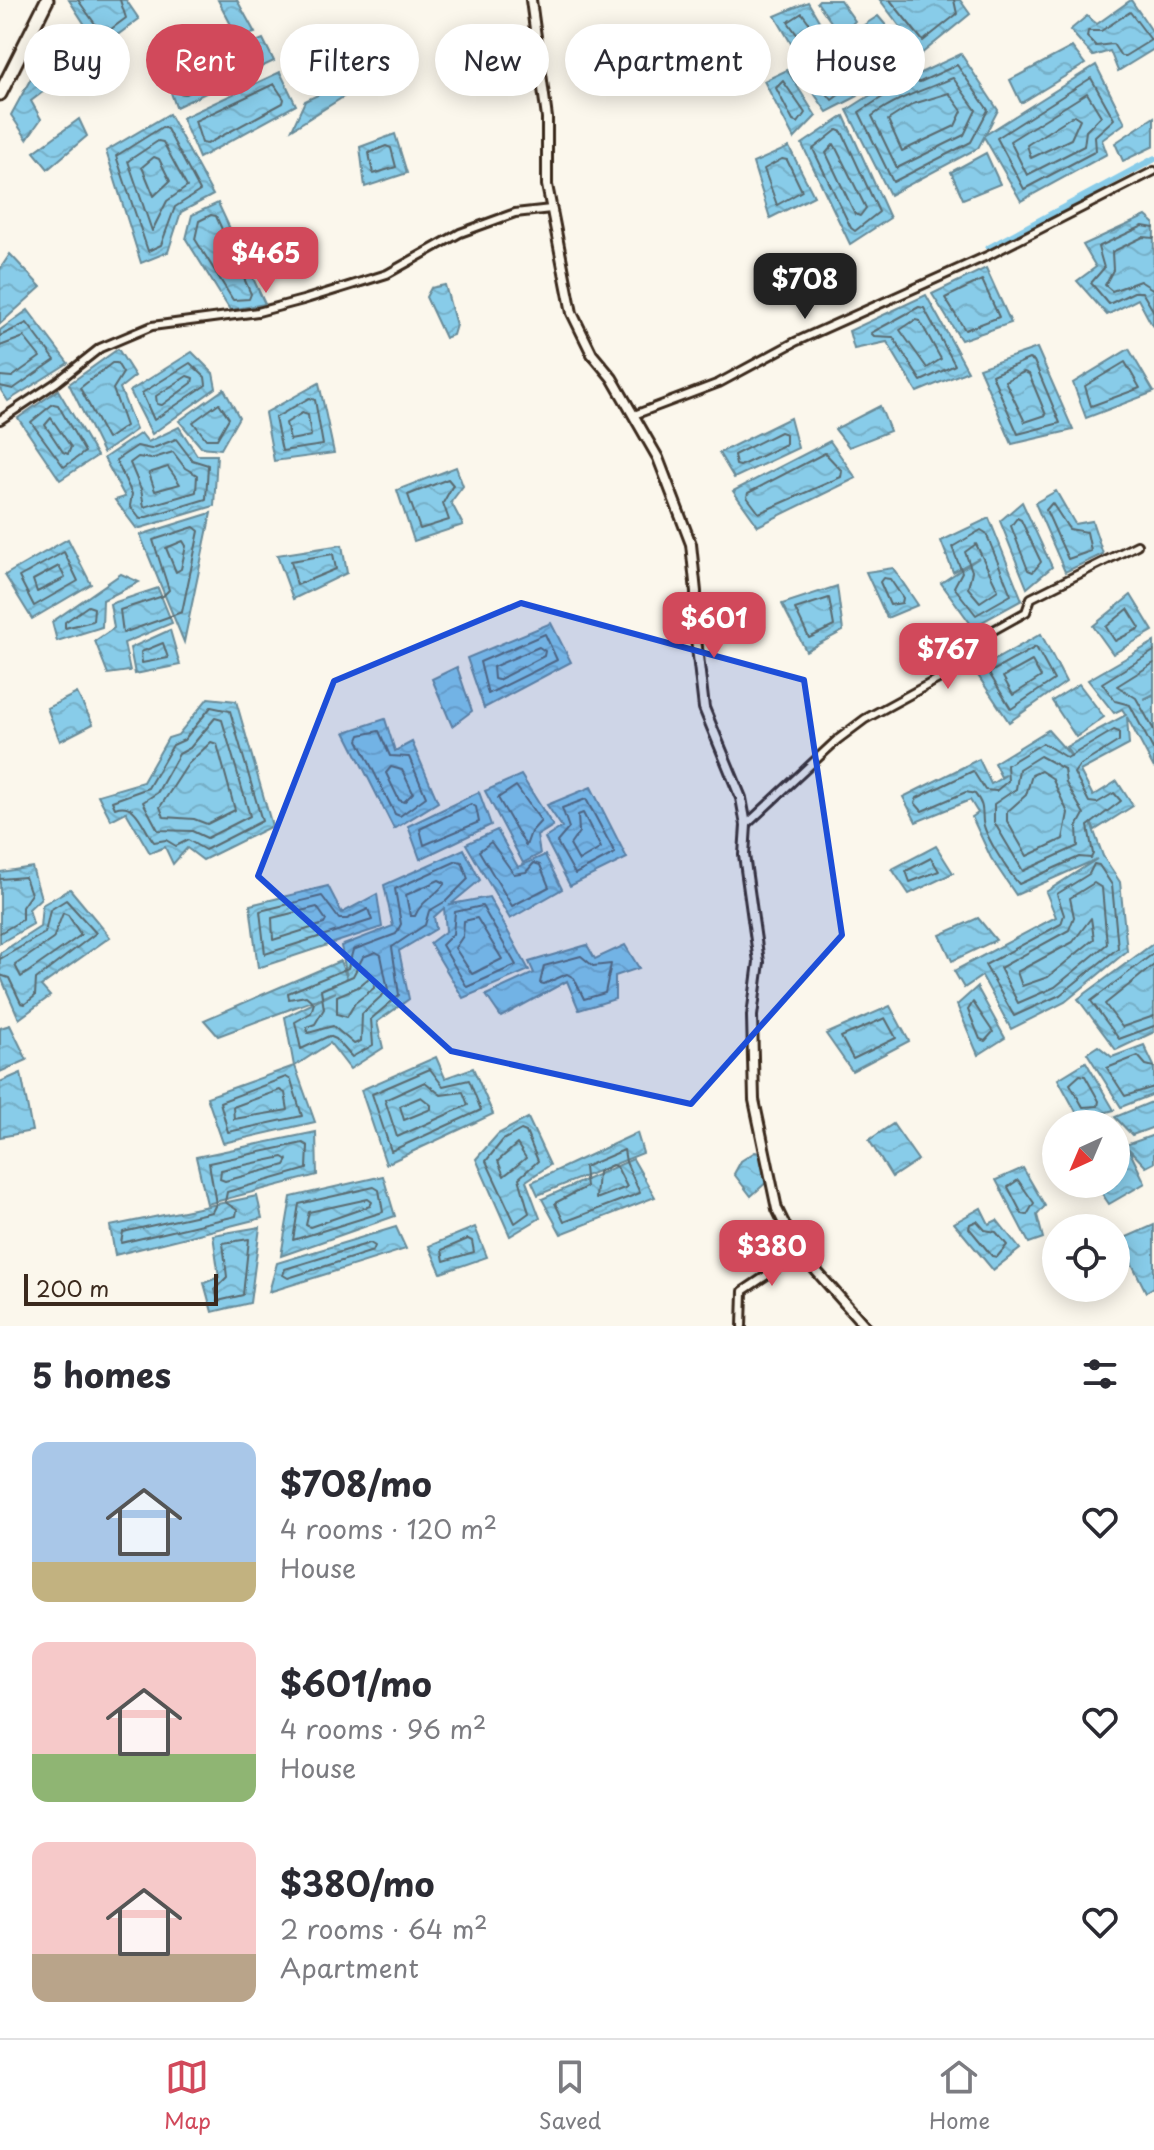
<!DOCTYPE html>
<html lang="en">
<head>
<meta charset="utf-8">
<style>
  body { margin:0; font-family:"Playpen Sans",sans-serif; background:#f2f2f3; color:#2b2b33; height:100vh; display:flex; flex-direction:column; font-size:30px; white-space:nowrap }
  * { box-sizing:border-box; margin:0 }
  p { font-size:26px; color:#7c7c81 }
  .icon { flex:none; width:44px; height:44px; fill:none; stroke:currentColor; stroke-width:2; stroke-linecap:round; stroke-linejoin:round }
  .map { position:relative; height:1326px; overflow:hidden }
  .drawer { display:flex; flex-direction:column; background:#fff; flex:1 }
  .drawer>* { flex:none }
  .hud { position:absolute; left:24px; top:24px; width:1106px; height:72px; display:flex; gap:16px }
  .needle { width:52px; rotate:224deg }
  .fabs { position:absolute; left:1042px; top:1110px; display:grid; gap:16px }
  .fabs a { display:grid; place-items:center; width:88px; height:88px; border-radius:50%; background:#fff; box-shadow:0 4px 20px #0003; font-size:40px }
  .scale { position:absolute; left:24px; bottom:20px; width:194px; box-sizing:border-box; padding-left:8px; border:4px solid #3b2a1e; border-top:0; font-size:22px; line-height:28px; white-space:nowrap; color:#3b2a1e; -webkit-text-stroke:6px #fbf7ec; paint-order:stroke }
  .price { position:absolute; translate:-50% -68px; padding:0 18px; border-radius:16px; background:#d1495b; color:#fff; font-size:26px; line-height:52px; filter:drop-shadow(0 2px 4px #0008) }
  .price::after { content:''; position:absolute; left:50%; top:48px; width:24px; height:18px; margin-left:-12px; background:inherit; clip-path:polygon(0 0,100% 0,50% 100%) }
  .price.selected { background:#222; color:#fff }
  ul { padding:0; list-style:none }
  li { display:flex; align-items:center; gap:24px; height:200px; padding:0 32px }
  li span { display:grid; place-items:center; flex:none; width:224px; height:160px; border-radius:16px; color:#555 }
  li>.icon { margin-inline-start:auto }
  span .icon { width:96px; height:96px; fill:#fffc; stroke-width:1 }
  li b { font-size:34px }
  h2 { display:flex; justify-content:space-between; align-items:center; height:96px; padding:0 32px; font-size:34px }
  .pill { padding:0 28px; border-radius:36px; background:#fff; box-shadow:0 4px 20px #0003; font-size:28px; line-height:72px }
  .pill.selected { background:#d1495b; color:#fff }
  .tabs { display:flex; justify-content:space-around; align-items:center; height:112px; border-top:2px solid #e1e1e2; background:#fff; font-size:22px; color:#7c7c81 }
  .tabs a { display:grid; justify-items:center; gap:4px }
  .tabs .selected { color:#d1495b }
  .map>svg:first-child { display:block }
  .water { fill:url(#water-waves); stroke:#698b98; stroke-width:2 }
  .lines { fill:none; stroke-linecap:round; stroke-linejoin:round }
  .shore { stroke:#5a6b6f; stroke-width:2 }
  .canal { stroke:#88cce9; stroke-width:7 }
  .minor-casing { stroke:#3b2a1e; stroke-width:12 }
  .tertiary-casing { stroke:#3b2a1e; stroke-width:14 }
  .trunk-casing { stroke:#3b2a1e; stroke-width:17 }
  .minor { stroke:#fbf7ec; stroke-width:6 }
  .tertiary { stroke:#fbf7ec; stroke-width:8 }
  .trunk { stroke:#fbf7ec; stroke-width:11 }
  .marked { fill:#1d4ed8; fill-opacity:0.2; stroke:#1d4ed8; stroke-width:6; stroke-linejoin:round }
</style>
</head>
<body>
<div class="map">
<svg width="1154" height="1326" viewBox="0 0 1154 1326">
  <defs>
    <pattern id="water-waves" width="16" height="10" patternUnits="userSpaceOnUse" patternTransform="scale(2)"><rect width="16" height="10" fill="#88cce9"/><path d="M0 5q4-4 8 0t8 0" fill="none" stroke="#76afc7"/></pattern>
  </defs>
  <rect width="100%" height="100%" fill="#fbf7ec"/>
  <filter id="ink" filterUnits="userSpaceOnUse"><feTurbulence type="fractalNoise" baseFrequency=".0125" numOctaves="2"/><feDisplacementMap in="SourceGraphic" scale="16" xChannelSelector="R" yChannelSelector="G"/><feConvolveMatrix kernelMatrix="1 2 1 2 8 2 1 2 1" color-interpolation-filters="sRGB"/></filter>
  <g filter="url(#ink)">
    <g class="water">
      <polygon points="69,0 126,0 139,19 100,48"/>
      <polygon points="218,0 237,0 255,33 238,38"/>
      <polygon points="819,0 840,0 855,21 841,36 817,2"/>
      <polygon points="880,0 960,0 970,14 921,54"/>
      <polygon points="1131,0 1154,34 1154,49 1118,71 1110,51 1093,56 1070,30 1087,16 1097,24"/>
      <polygon points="808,2 828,36 799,57 775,16"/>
      <polygon points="878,16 913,57 862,91 836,43"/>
      <polygon points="263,39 274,61 176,107 166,78"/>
      <polygon points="86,47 99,61 63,93 56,79"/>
      <polygon points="830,47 858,96 827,112 794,65"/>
      <polygon points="1072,47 1085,64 1021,103 1010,80"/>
      <polygon points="961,54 998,110 985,135 1096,65 1125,123 1102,140 1107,154 1021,201 984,137 978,148 890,195 847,110 907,72 918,74"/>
      <polygon points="36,69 48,88 31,101 41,119 27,139 11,115"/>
      <polygon points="787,70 816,116 794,139 764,81"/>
      <polygon points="280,72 296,105 199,158 182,118"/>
      <polygon points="347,81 348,94 292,129 305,101"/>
      <polygon points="169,114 213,195 181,212 168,252 141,263 106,151"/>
      <polygon points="844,116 890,218 850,244 802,144"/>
      <polygon points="1154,117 1154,146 1123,161 1115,143"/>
      <polygon points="79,119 87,136 48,169 34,152"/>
      <polygon points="395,134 407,173 365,187 360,147"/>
      <polygon points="789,147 814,196 770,218 753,163"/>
      <polygon points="986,153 1000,184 963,199 951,172"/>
      <polygon points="218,203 265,304 230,310 186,239 192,215"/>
      <polygon points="1146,216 1154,223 1153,327 1138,299 1107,315 1077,281 1096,267 1083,245"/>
      <polygon points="10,254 41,287 0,324 0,269"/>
      <polygon points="986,268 1011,323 961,340 932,294"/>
      <polygon points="445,285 456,325 453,335 445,338 426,297 431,288"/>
      <polygon points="926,295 968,371 917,392 887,342 854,349 849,331"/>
      <polygon points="28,310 68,363 8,401 0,389 0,330"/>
      <polygon points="1037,348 1073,430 1012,444 979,368"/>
      <polygon points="118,349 135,376 120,388 136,430 103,453 69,384"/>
      <polygon points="1129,349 1154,392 1086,418 1073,383"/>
      <polygon points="192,352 213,373 216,388 152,434 130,391"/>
      <polygon points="319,383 334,453 274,461 265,413"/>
      <polygon points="224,389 239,417 221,449 201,447 179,421"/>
      <polygon points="58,390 97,456 60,480 18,418"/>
      <polygon points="880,406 890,431 849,447 835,429"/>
      <polygon points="790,418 798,448 734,478 719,453"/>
      <polygon points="179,427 197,455 217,455 214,506 137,529 115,500 125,497 104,458 141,433 148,442"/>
      <polygon points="830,441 856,478 758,526 733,491"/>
      <polygon points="456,467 463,486 451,502 463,525 414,541 397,490"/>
      <polygon points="1056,491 1075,524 1092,521 1103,554 1065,572 1035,503"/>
      <polygon points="1022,502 1052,567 1027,588 1000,521"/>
      <polygon points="211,513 184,642 140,535"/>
      <polygon points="989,518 1022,600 973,627 941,583 979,558 953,572 941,541"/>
      <polygon points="68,539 91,584 32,619 5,575"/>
      <polygon points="342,545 347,573 293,599 277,555"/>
      <polygon points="893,568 918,605 887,618 866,572"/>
      <polygon points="121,574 139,582 103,600 102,627 57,641 52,622"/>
      <polygon points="837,586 843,631 806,651 782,604"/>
      <polygon points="158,588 172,623 124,643 130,671 108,674 95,641 114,628 110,604"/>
      <polygon points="1131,595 1153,631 1113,654 1093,626"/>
      <polygon points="551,623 571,662 484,708 467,658"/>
      <polygon points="170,630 180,665 135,674 130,648"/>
      <polygon points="1041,634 1066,682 1009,722 975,671"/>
      <polygon points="1154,642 1154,694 1144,699 1154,696 1154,768 1127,717 1129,745 1080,771 1093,796 1117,781 1133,806 1095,830 1091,823 1103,856 1120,882 1127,951 1065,1002 1011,1029 982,976 964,988 954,971 1056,917 1046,892 1097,859 1016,895 991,858 972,817 978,813 970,800 916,822 903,797 979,759 991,784 1006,775 1001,777 994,763 1048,730 1072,757 1066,747 1126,715 1122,709 1114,713 1088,680"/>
      <polygon points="457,667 472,711 452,726 432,679"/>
      <polygon points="1079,684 1104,717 1076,737 1052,701"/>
      <polygon points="77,693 93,724 60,741 47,708"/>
      <polygon points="208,698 236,701 272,826 203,860 187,848 173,864 165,847 150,853 126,812 111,820 98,795 143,782 168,738 178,735"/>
      <polygon points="385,719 395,751 412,742 438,802 394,829 345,732"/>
      <polygon points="521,775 553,826 537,836 540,854 523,863 485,791"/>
      <polygon points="591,787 627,858 570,886 545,838 562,827 547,805"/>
      <polygon points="479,792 491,825 420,859 408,826"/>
      <polygon points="497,830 518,867 545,855 562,889 510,919 466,844"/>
      <polygon points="936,846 953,873 909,894 892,869"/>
      <polygon points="464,849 480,880 451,904 489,897 529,970 463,998 430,943 446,931 444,908 434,917 436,929 399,951 409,999 377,1022 383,1048 350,1069 330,1043 295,1066 315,1122 223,1143 207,1097 294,1066 285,1017 336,992 218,1036 204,1020 340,961 347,978 341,946 393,926 384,885"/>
      <polygon points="32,867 41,898 29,909 33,924 0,943 0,872"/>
      <polygon points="328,886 342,913 377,894 382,927 258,968 250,905"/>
      <polygon points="70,889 110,937 41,986 50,996 19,1019 0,975 0,953 40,927 42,905"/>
      <polygon points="978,918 996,940 952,961 940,935"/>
      <polygon points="1154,943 1154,1032 1116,1050 1078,999"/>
      <polygon points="587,945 595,959 625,945 639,968 615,976 615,999 579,1010 567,981 501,1017 486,995 534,973 529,962"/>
      <polygon points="977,987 1005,1038 978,1055 957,1005"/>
      <polygon points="890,1006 909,1041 852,1071 826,1034"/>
      <polygon points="10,1025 27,1060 0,1072 0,1028"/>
      <polygon points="1144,1045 1154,1066 1154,1094 1121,1107 1087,1053 1098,1046 1112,1057"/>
      <polygon points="436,1057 445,1078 473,1068 493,1114 386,1164 361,1090"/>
      <polygon points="1086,1062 1114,1110 1080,1119 1058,1079"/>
      <polygon points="21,1073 32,1131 0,1137 0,1082"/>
      <polygon points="1154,1101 1154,1127 1132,1135 1115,1117"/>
      <polygon points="528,1118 550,1165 526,1181 540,1218 510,1236 476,1159 498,1134"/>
      <polygon points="893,1124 918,1160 892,1177 869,1140"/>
      <polygon points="1118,1128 1126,1145 1154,1135 1154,1163 1146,1167 1128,1148 1145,1183 1109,1204 1096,1185 1116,1184"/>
      <polygon points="316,1132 317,1175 207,1204 196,1157"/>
      <polygon points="637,1133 643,1153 538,1195 532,1182"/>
      <polygon points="755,1152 760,1153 768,1181 751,1196 734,1174 741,1161"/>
      <polygon points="633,1159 655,1197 561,1234 542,1199"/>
      <polygon points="1023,1168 1045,1206 1037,1215 1043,1238 1029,1243 996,1180"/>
      <polygon points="383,1176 395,1216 281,1256 291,1197"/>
      <polygon points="257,1196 262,1218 115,1255 110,1226"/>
      <polygon points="981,1208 989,1224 997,1220 1020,1249 993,1270 954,1223"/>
      <polygon points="1154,1225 1154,1287 1146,1292 1120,1240"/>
      <polygon points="260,1227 250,1303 212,1312 204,1283 219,1277 213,1235"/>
      <polygon points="396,1227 406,1249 269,1292 277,1263"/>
      <polygon points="475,1227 487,1257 441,1273 429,1246"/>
    </g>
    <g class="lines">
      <g class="shore">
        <polyline points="78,0 103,35 126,18 120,0"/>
        <polyline points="890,0 923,41 957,14 954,0"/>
        <polygon points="1130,12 1151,40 1125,56 1121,56 1113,44 1096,46 1087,37 1088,31 1101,31"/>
        <polygon points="802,13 816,32 803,43 788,22"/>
        <polygon points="877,28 899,55 866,77 848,46"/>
        <polygon points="256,50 262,54 260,59 185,94 179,93 179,81"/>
        <polygon points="824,59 845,90 832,100 808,70"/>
        <polygon points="957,65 988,110 971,142 893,182 859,112 908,81 920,82"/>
        <path d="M 953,78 L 976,110 L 964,135 L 897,168 L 872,116 C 898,97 924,90 953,78 Z"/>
        <polygon points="1091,78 1114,119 1095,136 1096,151 1024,189 997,138"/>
        <polygon points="783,81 805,113 798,123 793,121 776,88"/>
        <polygon points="274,84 284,99 283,103 207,144 202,143 195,121"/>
        <polygon points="949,93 962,111 955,126 902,151 888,120 913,104"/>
        <polygon points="1087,93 1101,116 1086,131 1084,146 1027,175 1010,141"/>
        <polygon points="1074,115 1080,119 1071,139 1031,158 1027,145"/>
        <polygon points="162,127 167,129 200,191 175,207 161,245 148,251 116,156"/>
        <polygon points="837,130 842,132 879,212 855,231 851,228 813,149"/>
        <polygon points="158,141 163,142 187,187 167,201 152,231 128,161"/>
        <polygon points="834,144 866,208 860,216 855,214 826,153"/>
        <polygon points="386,146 391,148 396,167 373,174 369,153"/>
        <polygon points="154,157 159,159 170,181 154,196 142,167"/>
        <polygon points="782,159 787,160 802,191 777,205 764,169"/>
        <polygon points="211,215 216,216 251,294 249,299 233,300 195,239 199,221"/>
        <polyline points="1154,228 1143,226 1098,247 1104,268 1091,283 1109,304 1134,292 1142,292 1154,312"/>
        <polyline points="1154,238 1143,237 1112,252 1113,270 1105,285 1112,291 1140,281 1154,290"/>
        <polygon points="982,280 999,317 965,330 945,298"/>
        <polygon points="919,307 924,308 955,365 921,381 893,337 874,336 871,333"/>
        <polygon points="915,320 920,321 941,359 927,368 900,330"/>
        <polyline points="0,336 27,323 55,360 13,389 0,386"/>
        <polyline points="0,346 24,337 40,357 12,377 0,376"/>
        <polygon points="1029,359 1034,361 1060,423 1018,434 992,375"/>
        <polygon points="1125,362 1140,388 1091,406 1085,386"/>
        <polygon points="112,363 117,363 123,373 113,389 126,426 107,439 80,388"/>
        <polygon points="190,363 205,377 206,385 154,420 142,393"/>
        <polygon points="1024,372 1029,374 1046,415 1025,422 1005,381"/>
        <polygon points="187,376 193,378 192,383 162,405 157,404 156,396"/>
        <polygon points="309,398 315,400 323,445 282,451 275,418"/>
        <polygon points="219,403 229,418 217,439 206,439 193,422"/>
        <polygon points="53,404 58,405 85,452 64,467 31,422"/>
        <polygon points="302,413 308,415 311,436 290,440 286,423"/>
        <polygon points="51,418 71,447 68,454 63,452 45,425"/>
        <polygon points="780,432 786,434 786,444 740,466 736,465 734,455"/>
        <polygon points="176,439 192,460 208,465 206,499 140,519 130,506 132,494 116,460 137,446 151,449"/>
        <polygon points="173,452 185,468 197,475 196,492 144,507 141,489 130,463 138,457 151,459"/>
        <polygon points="825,453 842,471 841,477 759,513 747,497 748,493"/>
        <polygon points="168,467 180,484 155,491 149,473"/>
        <polygon points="448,479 453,485 443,503 449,520 420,529 408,495"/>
        <polygon points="1052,503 1069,529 1087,532 1091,551 1068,559 1046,510"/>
        <polygon points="1017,518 1021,520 1041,562 1033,572 1028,570 1011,526"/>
        <polygon points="194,527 199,531 182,612 123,633 120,610 163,596 169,590 153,540"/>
        <polygon points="981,530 986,533 1011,595 976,615 954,587 962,572 952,547"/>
        <polygon points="183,541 186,546 181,569 176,572 166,548"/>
        <polygon points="976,544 998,590 980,602 968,588 972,571 965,552"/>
        <polygon points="64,552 78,581 34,606 19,577"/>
        <polygon points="333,554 336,569 297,585 291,561"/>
        <polygon points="59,566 65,578 37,592 33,580"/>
        <polygon points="883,578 890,579 903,598 902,603 890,605 880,582"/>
        <polygon points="829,598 834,626 809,638 795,609"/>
        <polygon points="88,606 94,608 93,621 65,628 65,622"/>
        <polygon points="1128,609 1140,628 1115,641 1106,627"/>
        <polygon points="545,634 557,660 488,694 480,662"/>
        <polygon points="163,643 168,658 142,663 141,652"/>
        <polygon points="539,647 545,651 544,656 498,680 494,679 493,667"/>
        <polygon points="1036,647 1054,680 1011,709 989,673"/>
        <polyline points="1154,651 1102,683 1115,701 1130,705 1154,751"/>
        <polygon points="1032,661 1041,677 1013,695 1003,677"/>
        <polyline points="1154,663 1117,686 1136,698 1154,730"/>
        <path d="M 211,707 L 230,711 L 262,821 L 205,850 L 188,840 L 176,846 L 166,840 L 154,842 C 142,827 137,800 115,808 L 112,801 L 148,788 L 173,745 L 184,740 Z"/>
        <polygon points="215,718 222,720 250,816 207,838 192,831 158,830 143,802 157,793 179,754 190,748"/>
        <path d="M 1114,730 L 1119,732 L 1119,741 L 1079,766 L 1074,773 L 1089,802 L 1097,803 L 1114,793 L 1121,801 L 1088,826 L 1093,854 L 1091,858 L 1079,857 L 1019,884 C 1008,872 986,838 983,822 C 982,810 984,805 975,794 L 966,792 L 922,811 L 915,803 L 917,798 L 973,771 L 985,790 L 996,791 L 1008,781 L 1007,765 L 1043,743 L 1067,758 Z"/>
        <polygon points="379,731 390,756 409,757 426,797 400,816 395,814 358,740 360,735"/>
        <polygon points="211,742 217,744 235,810 207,824 194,819 164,817 160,807 188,764"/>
        <polygon points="1040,756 1064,769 1066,783 1084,814 1077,827 1078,846 1023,871 994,822 994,804 1016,789 1019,769"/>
        <polygon points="391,767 402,770 413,793 404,802 399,800 386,773"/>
        <polygon points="1041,771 1052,778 1068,813 1063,839 1027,856 1007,821 1007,812 1026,795 1032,775"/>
        <polygon points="516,786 541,821 531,832 526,846 498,798"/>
        <polygon points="586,799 615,853 575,874 557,842 569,828 562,808"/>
        <polygon points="471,804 476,807 479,822 424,845 420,829"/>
        <polygon points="583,813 601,848 579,861 570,845 579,832 578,815"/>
        <polygon points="491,842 514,874 526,872 534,863 540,865 549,887 512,906 479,851"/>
        <polygon points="931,858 939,871 910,882 906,871"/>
        <polygon points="457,861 462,862 468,879 446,901 429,911 425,925 392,947 399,995 371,1019 373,1045 352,1057 336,1039 329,1036 301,1049 295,1022 311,1013 314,1003 306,996 289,999 288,993 348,968 353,950 396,934 401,924 395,889"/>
        <polygon points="1094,864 1099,865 1112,885 1118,948 1060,995 1014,1016 985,965 1061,924 1064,915 1057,894 1089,874"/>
        <polyline points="0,879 25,877 31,894 22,907 22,920 0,933"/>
        <path d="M 439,880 L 445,883 C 436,896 422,900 415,916 L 410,916 L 406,895 Z"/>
        <polygon points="1094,883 1102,888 1107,944 1055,987 1018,1003 1000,968 1069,930 1074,917 1070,898"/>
        <polygon points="322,896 339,919 347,919 368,909 372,920 265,954 260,911"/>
        <polygon points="482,906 516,965 467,987 442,945 453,934 455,912"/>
        <polygon points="317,907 326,920 324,924 273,940 272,918"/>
        <polygon points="63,913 68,915 81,935 21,977 15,965 53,939"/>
        <polygon points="477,918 502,959 472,974 455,948 463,936 464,921"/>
        <polygon points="1091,918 1094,939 1048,977 1022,986 1017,972 1073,942"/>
        <polygon points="376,952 381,955 388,990 362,1014 361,1041 354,1044 333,1026 308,1033 307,1027 315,1024 324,1009 321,990 353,976 363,957"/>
        <polyline points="1154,953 1091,1001 1119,1039 1154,1026"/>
        <polygon points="581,956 593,966 611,964 605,993 584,999 574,978 567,974 544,984 540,983 544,966"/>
        <polyline points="0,959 45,933 50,910 66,900 96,933 36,979 35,996 25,1004 21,1003 9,978 0,975"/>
        <polyline points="1154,965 1105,1004 1122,1027 1154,1016"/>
        <polygon points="369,978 374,979 374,988 355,1003 347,1017 337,1014 337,996 358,987"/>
        <polygon points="973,1002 993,1032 985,1041 980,1039 968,1010"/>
        <polygon points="885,1018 896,1038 853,1059 841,1037"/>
        <polyline points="1154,1067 1146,1065 1138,1056 1107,1068 1125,1096 1154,1087"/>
        <polygon points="430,1069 443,1086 469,1080 481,1110 391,1151 372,1094"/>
        <polygon points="1080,1075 1085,1076 1099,1101 1098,1106 1083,1107 1070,1084"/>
        <polygon points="286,1077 291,1080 302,1116 228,1132 220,1102"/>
        <polygon points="425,1082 441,1095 463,1092 468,1105 397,1137 385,1100"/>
        <polygon points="280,1090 285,1093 288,1110 234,1119 233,1107"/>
        <polygon points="421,1097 431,1105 431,1109 404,1120 400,1106"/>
        <polygon points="521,1130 526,1132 538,1161 519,1178 529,1213 515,1223 486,1161 503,1140"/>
        <polygon points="303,1143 308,1146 307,1169 227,1192 225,1202 237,1210 236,1216 121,1243 123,1232 212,1212 216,1204 209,1163"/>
        <polygon points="517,1144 526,1158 504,1176 498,1161"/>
        <polygon points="624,1150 626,1162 640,1193 564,1222 555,1203 586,1187 584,1167"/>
        <polygon points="283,1157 288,1160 285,1165 225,1181 220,1179 221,1170"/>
        <polygon points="612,1165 617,1167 627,1187 596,1199 598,1172"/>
        <polygon points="1018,1180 1034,1203 1027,1215 1022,1214 1008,1187"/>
        <polygon points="374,1187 379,1190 383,1212 293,1240 299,1204"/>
        <polygon points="368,1199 372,1202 370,1206 310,1227 306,1225 309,1212"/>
        <polygon points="977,1221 985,1230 996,1232 1007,1245 997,1257 992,1256 969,1228 970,1224"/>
        <polygon points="249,1239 243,1295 218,1301 215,1289 227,1277 223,1243"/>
        <polygon points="468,1239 472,1241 474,1252 444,1261 442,1250"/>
        <polygon points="370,1243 375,1246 373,1251 288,1278 283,1275 285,1269"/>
      </g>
      <polyline class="canal" points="989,248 1154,159"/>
      <g class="minor-casing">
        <g id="minor">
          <polyline points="634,415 719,383 795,342 989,255 1154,171"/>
          <polyline points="0,420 57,382 100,348 152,326 258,312 303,300 387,274 460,233 515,213 551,209"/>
          <polyline points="746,825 837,740 865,719 942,677 965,646 1026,612 1031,598 1137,545"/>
          <polyline points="742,1326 743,1291 800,1253"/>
        </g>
      </g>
      <g class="tertiary-casing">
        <polyline id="tertiary" points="531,0 547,118 547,185 572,313 592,354 612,378 658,458 691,544 696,592 695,630 704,708 741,798 746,825 744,855 759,962 752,1016 754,1100 777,1209 796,1248 865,1326"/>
      </g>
      <g class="trunk-casing">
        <polyline id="trunk" points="0,94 47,0"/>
      </g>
      <use href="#minor" class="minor"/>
      <use href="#tertiary" class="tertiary"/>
      <use href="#trunk" class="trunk"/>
    </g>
  </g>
  <path class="marked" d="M 521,603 L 804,680 L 842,935 L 691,1104 L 451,1051 L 258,876 L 334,681 Z"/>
</svg>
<div class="fabs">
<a><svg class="needle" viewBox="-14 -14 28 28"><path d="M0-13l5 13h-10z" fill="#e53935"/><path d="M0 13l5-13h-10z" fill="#7c7c81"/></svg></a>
<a><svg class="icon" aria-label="locate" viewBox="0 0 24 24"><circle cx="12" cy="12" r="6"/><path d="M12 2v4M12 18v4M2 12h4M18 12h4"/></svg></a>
</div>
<div class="scale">200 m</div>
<b class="price" style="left:266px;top:295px">$465</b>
<b class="price selected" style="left:805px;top:321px">$708</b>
<b class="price" style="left:714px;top:660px">$601</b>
<b class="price" style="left:948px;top:691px">$767</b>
<b class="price" style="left:772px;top:1288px">$380</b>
<div class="hud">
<a class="pill">Buy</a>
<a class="pill selected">Rent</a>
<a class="pill">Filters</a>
<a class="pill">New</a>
<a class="pill">Apartment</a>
<a class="pill">House</a>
</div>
</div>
<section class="drawer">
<h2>5 homes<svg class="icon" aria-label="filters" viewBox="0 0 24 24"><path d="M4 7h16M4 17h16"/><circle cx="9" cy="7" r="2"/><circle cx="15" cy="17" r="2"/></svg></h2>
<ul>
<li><span style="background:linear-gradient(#a9c7e8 75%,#c2b280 0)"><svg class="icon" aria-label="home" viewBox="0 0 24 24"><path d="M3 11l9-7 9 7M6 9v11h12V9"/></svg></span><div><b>$708/mo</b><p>4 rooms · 120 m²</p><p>House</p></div><svg class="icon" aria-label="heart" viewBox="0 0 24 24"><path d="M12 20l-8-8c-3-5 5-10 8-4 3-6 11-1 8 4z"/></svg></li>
<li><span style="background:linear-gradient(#f6c9c9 70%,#8fb573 0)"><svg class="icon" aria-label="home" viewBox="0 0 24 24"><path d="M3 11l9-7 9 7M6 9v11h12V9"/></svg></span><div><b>$601/mo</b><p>4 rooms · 96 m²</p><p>House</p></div><svg class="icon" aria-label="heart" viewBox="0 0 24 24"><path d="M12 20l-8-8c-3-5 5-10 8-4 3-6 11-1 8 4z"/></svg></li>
<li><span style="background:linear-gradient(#f6c9c9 70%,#b9a48a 0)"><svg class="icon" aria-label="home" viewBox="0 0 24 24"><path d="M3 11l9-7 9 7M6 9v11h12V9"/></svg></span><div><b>$380/mo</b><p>2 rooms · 64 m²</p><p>Apartment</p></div><svg class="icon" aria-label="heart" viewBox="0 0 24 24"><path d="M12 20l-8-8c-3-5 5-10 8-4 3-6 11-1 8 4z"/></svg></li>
</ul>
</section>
<nav class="tabs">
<a class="selected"><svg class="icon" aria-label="map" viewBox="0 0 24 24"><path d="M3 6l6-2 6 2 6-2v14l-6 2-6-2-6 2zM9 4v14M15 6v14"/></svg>Map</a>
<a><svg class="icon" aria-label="saved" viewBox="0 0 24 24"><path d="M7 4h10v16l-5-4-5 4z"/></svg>Saved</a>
<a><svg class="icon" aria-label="home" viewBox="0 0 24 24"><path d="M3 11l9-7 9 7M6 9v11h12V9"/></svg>Home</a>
</nav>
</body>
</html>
